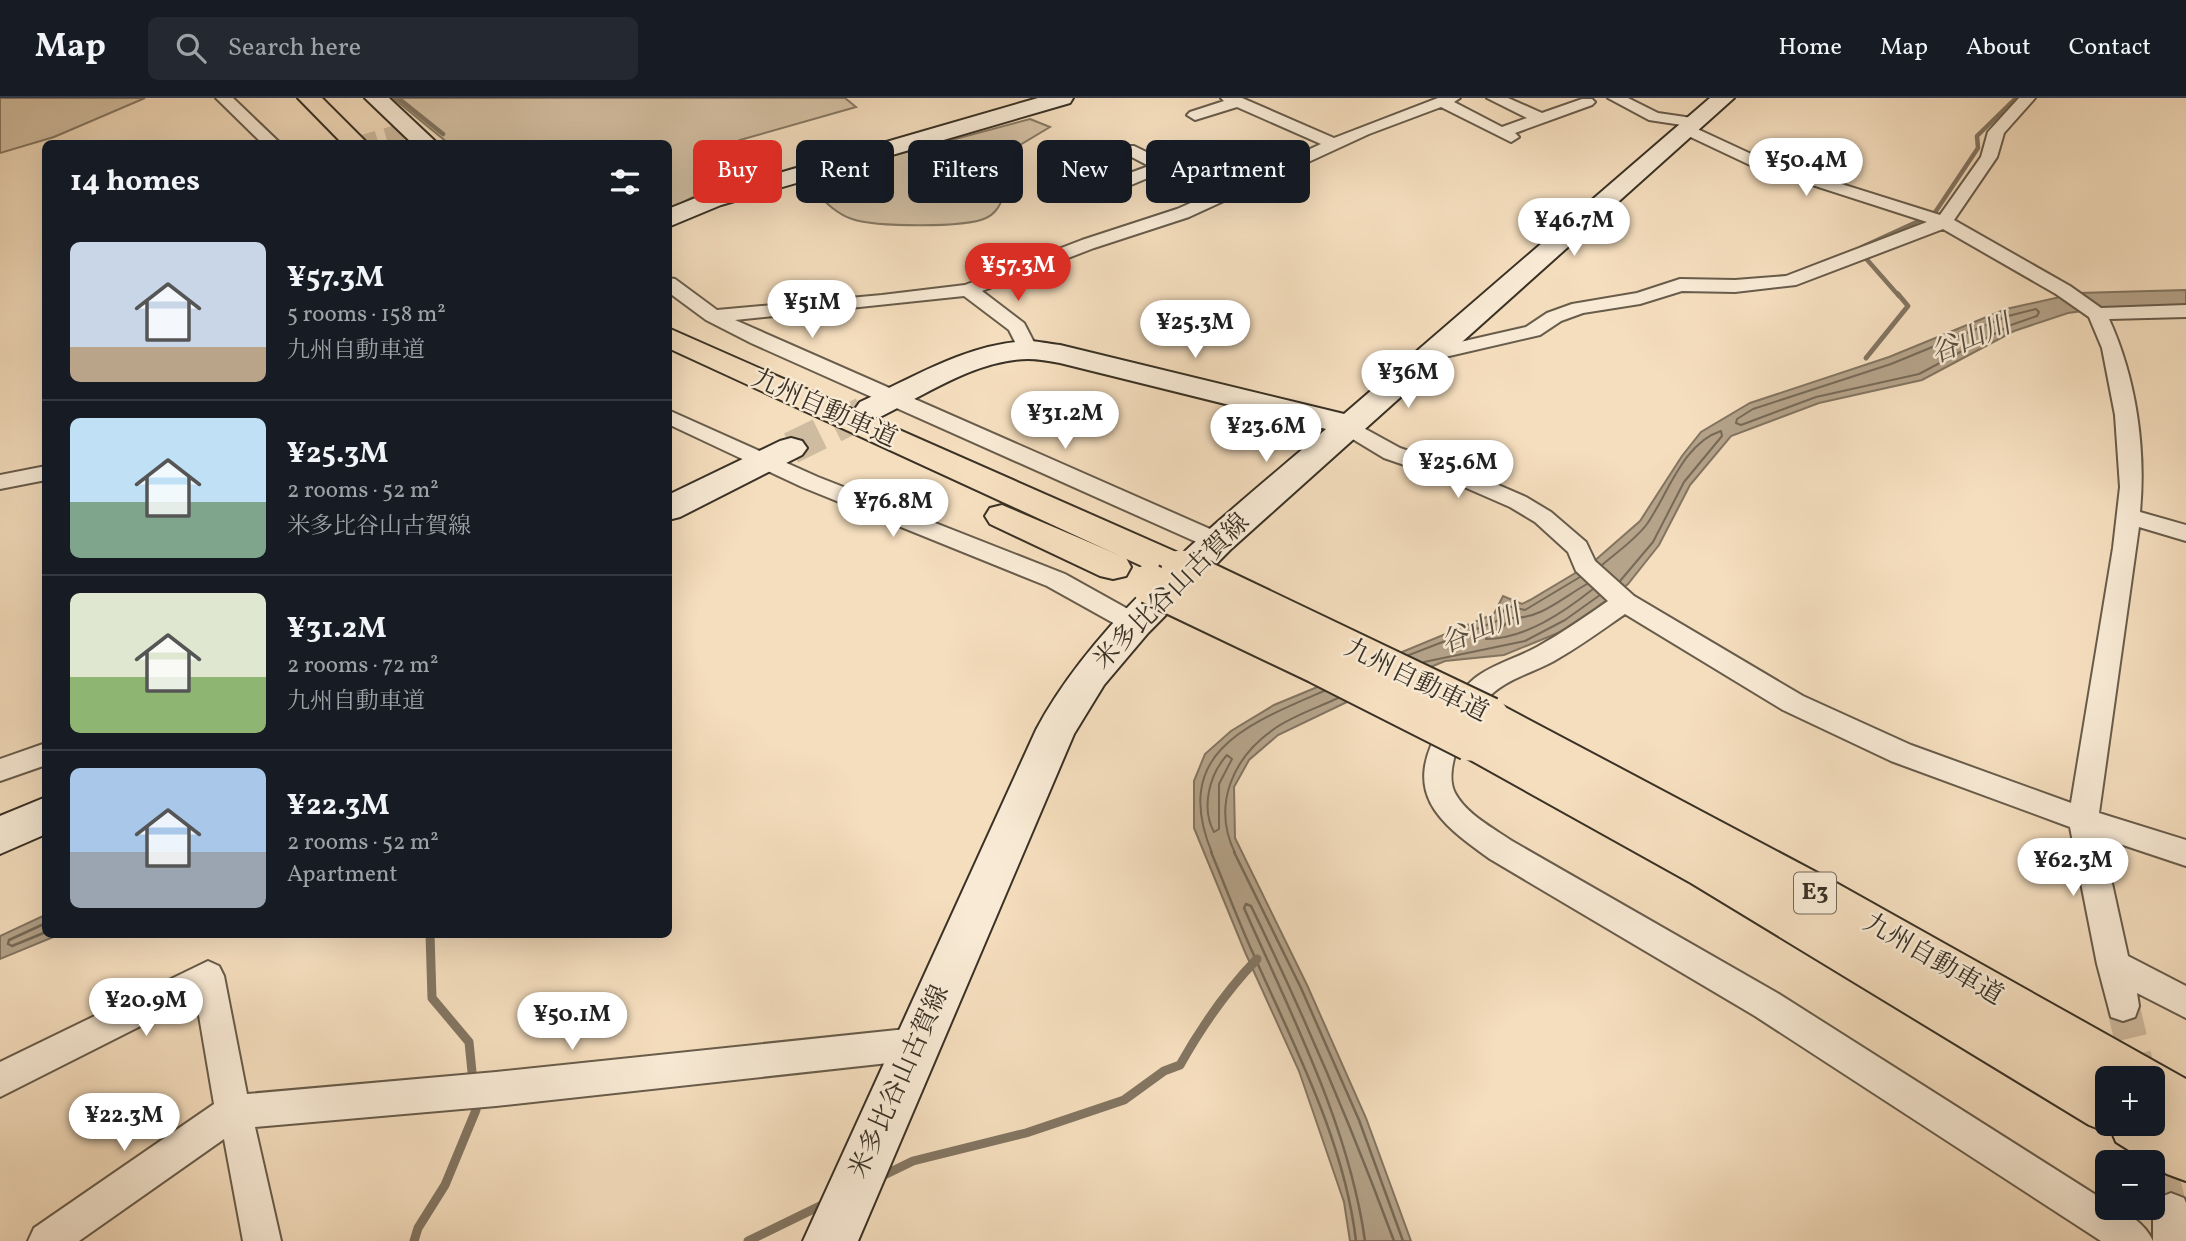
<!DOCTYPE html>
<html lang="en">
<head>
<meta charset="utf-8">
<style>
  body { margin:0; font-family:Vollkorn,"Noto Serif JP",serif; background:#242831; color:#f1f3f6; height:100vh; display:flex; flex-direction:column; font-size:26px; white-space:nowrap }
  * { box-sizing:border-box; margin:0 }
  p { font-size:23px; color:#9ea1a6 }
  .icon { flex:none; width:38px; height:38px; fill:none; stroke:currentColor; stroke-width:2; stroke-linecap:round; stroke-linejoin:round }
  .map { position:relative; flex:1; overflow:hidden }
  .details { position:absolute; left:42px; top:42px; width:630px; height:798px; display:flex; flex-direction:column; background:#171b24; border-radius:10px; box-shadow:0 7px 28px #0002 }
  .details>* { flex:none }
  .hud { position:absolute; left:693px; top:42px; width:665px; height:63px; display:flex; gap:14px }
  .fabs { position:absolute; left:2095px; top:968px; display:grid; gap:14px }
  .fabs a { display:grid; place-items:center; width:70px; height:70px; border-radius:10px; background:#171b24; box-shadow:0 7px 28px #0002; font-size:35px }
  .price { position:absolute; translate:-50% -60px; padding:0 16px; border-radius:24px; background:#fff; color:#222; font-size:23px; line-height:46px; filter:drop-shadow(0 2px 4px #0008) }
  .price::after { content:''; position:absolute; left:50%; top:42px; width:21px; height:16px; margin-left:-10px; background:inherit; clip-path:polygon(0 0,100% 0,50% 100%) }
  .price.selected { background:#d93025; color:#fff }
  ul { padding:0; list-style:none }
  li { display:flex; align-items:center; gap:21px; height:175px; padding:0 28px }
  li+li { border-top:2px solid #363941 }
  li span { display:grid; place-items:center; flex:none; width:196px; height:140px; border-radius:10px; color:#555 }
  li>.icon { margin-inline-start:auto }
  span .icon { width:84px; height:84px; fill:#fffc; stroke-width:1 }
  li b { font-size:30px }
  h2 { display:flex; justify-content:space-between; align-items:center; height:84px; padding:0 28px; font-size:30px }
  .pill { padding:0 24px; border-radius:10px; background:#171b24; box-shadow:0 7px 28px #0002; font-size:24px; line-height:63px }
  .pill.selected { background:#d93025; color:#fff }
  header { display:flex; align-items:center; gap:42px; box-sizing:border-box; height:98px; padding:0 35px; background:#171b24; border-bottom:2px solid #363941 }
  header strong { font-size:33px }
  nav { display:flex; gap:38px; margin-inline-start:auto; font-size:24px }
  .search { width:490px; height:63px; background:#242831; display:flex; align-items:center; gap:18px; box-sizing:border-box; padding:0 24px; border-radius:10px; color:#9ea1a6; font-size:26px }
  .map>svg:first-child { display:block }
  .green { fill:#d5c1a4; stroke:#877964; stroke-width:2 }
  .water { fill:#b5a38a; stroke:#837562; stroke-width:2 }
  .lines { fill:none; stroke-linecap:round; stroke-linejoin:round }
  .shore-far1 { stroke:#776a58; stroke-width:2 }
  .shore { stroke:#776a58; stroke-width:2.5 }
  .stream-far2 { stroke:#837562; stroke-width:4.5 }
  .stream-far1 { stroke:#837562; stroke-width:5 }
  .stream { stroke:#837562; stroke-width:9 }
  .street-tunnel-far1 { stroke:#cfbb9f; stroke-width:17; stroke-dasharray:17 9; stroke-linecap:butt }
  .street-tunnel { stroke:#cfbb9f; stroke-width:33; stroke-dasharray:33 17; stroke-linecap:butt }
  .secondary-tunnel { stroke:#cfbb9f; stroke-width:32; stroke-dasharray:32 16; stroke-linecap:butt }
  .street-casing { stroke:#685c4b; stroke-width:4 }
  .secondary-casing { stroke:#393125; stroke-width:4 }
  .highway-casing { stroke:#393125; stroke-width:4 }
  .street { fill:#f8ead5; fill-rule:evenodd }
  .secondary { fill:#f8ead5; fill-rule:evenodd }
  .highway { fill:#f5debe; fill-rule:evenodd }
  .highway-bridge-casing { stroke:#393125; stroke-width:43; stroke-linecap:butt }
  .highway-bridge { stroke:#f5debe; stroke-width:39 }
  .labels { text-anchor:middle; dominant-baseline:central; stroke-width:5; stroke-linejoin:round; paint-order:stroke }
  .shield { fill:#f8ead5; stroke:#72685a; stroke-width:2 }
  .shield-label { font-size:24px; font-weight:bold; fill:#393125 }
  .street-label { font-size:26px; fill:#393125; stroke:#f8ead5 }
  .water-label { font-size:28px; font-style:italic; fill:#584e3e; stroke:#f8ead5 }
</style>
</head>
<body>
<header>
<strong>Map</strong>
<div class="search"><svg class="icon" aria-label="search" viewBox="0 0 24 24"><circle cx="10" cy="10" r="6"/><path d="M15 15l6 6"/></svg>Search here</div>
<nav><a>Home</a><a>Map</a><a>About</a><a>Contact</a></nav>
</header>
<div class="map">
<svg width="2186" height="1143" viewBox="0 0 2186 1143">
  <rect width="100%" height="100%" fill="#f5debe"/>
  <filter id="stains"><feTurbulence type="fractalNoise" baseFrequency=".00286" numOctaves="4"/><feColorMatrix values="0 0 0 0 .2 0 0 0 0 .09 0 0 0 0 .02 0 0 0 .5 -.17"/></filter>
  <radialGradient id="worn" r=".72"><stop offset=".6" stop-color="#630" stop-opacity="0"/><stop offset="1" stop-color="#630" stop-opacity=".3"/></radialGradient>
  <g class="green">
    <polygon points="0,0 145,0 54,39 0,55"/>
    <polygon points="393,0 845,0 856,9 740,42 772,73 691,100 669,112 668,46 448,45"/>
    <path d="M 1030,21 L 1050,29 L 1005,56 L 994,78 L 1005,95 C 1001,105 997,115 986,120 C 965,130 875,129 852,121 C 833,115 817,95 802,82 Z"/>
  </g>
  <g class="water">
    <polygon points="2186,192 2186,210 2104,210 2068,215 2014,233 1922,282 1819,305 1731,338 1690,387 1659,447 1628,486 1570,530 1504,557 1445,563 1351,602 1278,637 1249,662 1234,689 1235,740 1307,887 1366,1020 1411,1143 1350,1143 1344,1104 1299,973 1245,854 1194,730 1194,683 1205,656 1231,633 1274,607 1494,516 1503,498 1522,506 1530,502 1592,465 1640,423 1682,358 1701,334 1750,305 1889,259 2006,211 2078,195"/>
    <polygon points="45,817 46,836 58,837 0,861 0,838"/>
  </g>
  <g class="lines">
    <g class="shore-far1">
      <polygon points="2036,211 2039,214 2037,218 2011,227 1919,276 1816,299 1741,327 1736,325 1737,321 1753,311 1891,266 2008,218"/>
      <path d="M 1602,467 C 1617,454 1635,442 1647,426 C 1668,396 1683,345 1721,333 L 1722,338 L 1684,384 L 1653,444 L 1620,483"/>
      <path d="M 1587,486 C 1562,500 1541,521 1511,520 L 1503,529 L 1487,536 L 1486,541 C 1525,541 1564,514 1593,491"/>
      <polyline points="1409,557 1497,523 1507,508 1525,512 1580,479"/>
      <polyline points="1424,564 1525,543 1565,522 1600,497"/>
      <path d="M 1227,657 L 1232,661 L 1219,686 L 1219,731 L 1214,734 C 1201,710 1209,677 1227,657 Z"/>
      <path d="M 1212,755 C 1171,655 1245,627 1324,593"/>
      <path d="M 1235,755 C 1212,708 1232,660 1274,631 C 1292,618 1317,610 1338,600"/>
    </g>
    <g class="shore">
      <path d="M 1211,754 C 1225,787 1237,820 1252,853 C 1293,946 1344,1041 1356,1143"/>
      <polyline points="1234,754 1301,890 1359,1022 1403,1143"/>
      <polyline points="46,825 9,842 8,846 12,848 46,834"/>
      <path d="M 1365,1143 C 1349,1028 1291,916 1244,810 L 1246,806 L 1251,808 C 1305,919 1351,1027 1394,1143"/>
    </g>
    <g class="stream-far2">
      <polyline points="398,0 443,36"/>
      <polyline points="1862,149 1934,116 1978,50 1977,38 2016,0"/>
      <polyline points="1862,156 1899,198"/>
    </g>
    <polyline class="stream-far1" points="1866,260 1908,208 1898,196"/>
    <g class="stream">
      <polyline points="430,836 432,900 469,944 473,984"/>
      <path d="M 878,1080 L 913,1063 L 1026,1035 L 1124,1002 L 1164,973 L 1180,967 C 1202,928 1226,893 1257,861"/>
      <polyline points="414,1143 418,1130 445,1087 476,1012 475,1002"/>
      <polyline points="748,1143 826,1105"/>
    </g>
    <polyline class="street-tunnel-far1" points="361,46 411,31"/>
    <g class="street-tunnel">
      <polyline points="2123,908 2140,980"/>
      <polyline points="2150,1026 2171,1113"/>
    </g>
    <polyline class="secondary-tunnel" points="791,350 871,311"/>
    <g class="street-casing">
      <g id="street">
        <polygon points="216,0 233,0 281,46 263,46"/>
        <polygon points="1221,0 1242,0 1334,40 1438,0 1460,0 1454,4 1502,29 1527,20 1487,0 1508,0 1542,15 1582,1 1592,1 1595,4 1592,7 1515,35 1519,39 1511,44 1441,9 1369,36 1189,119 1094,150 982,193 1024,225 1038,252 1035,256 1021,256 1009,232 964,198 735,222 1226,438 1230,444 1226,450 1218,452 1210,450 751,245 706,222 668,194 668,180 675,181 717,212 882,197 965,187 1082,142 1177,111 1209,97 1162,74 1131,87 1119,87 1117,83 1119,79 1149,68 1122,54 1120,51 1122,48 1134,48 1222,91 1321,46 1237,9 1195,22 1187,17 1190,14 1224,3"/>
        <path d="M 1608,0 L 1628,0 L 1658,15 L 1699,21 L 1701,24 L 1693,29 L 1762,61 L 1940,117 L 1981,59 L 1988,34 L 2019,0 L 2035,0 L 2004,35 L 1997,59 L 1954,122 L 2070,188 L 2101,210 L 2186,207 L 2186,219 L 2109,221 C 2136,280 2146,350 2140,414 L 2186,427 L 2186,443 L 2139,429 L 2099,715 L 2186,742 L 2186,768 L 2102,740 L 2128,858 L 2186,888 L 2186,920 L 2137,895 L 2139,908 L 2135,919 L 2123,923 L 2111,919 L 2097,866 L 2070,729 L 1891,663 L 1783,612 L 1625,516 C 1602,532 1579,549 1554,563 C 1534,574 1510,580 1493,595 C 1472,613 1441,668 1455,695 C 1466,716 1493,730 1512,743 L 1779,896 L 2107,1104 L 2107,1110 C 2125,1110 2146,1127 2153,1143 L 2101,1143 L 1755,918 L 1490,761 C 1436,723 1402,694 1441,628 C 1451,612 1460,592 1475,580 C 1493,566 1517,560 1537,549 C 1562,535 1585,519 1608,503 L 1576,473 L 1568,454 L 1535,424 L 1510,409 L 1448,382 L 1384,360 L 1341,334 L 1338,329 L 1341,324 L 1349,322 L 1400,350 L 1464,372 L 1526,399 L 1551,414 L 1586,444 L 1595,463 L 1634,498 L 1803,598 L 1911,647 L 2071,705 L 2113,450 L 2120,389 L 2115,317 L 2102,250 L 2089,219 L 2056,196 L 1943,131 L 1796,187 L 1735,194 L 1682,193 L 1640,206 L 1583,215 L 1561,223 L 1540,237 L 1432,262 L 1425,260 L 1422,256 L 1425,252 L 1526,229 L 1547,215 L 1572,206 L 1637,195 L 1680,181 L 1735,182 L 1786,178 L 1927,124 L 1750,67 L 1680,34 L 1678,31 L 1682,27 L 1649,22 Z"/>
        <polygon points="668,312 818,379 1065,476 1144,520 1148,526 1144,532 1135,535 1126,532 1047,488 802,389 668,326"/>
        <polygon points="46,368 46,382 0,391 0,377"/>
        <polygon points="46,645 46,667 0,683 0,661"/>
        <polygon points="208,863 219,868 224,878 247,996 496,974 916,930 928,935 933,946 928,957 916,962 496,1008 255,1029 281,1143 243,1143 224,1041 79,1143 28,1143 34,1130 214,1006 196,900 0,999 0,964"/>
        <polygon points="2171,1095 2184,1100 2186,1105 2186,1143 2153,1143 2153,1113 2158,1100"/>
      </g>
    </g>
    <g class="secondary-casing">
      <g id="secondary">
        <polygon points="365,0 389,0 438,46 413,46"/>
        <polygon points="1038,0 1073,0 1070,5 721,107 668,129 668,111 703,97"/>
        <path d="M 1710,0 L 1734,0 L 1230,452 L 1148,535 L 1104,587 L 1074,636 L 858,1143 L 803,1143 L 1036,632 C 1098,515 1227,417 1326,331 L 1060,265 C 1049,263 1038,261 1028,261 C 976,262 927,296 882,318 L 871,320 L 860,318 L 855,311 L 860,304 C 912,280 968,245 1028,243 C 1038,243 1049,246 1060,247 L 1344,316 Z"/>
        <polygon points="791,340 802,343 807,350 802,357 680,419 668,422 668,397 780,343"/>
        <polygon points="46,699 46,736 0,756 0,718"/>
      </g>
    </g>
    <g class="highway-casing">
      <g id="highway">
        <polygon points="298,0 322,0 368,46 343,46"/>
        <polygon points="668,230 1183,457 1188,466 1183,475 1170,478 1157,475 668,250"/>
        <polygon points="1002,407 1126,460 1131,469 1126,478 1113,481 1100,478 990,426 985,418 990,410"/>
        <path d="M 1489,604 L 1503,608 L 1831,782 L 2186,981 L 2186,1083 L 2167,1076 L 2116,1044 L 2111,1032 L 2107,1034 L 2089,1027 L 1691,785 L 1456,654 L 1450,643 L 1456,632 L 1474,628 L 1469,619 L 1475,608 ZM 2107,980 L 2152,980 L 2152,1026 L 2107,1026 Z"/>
      </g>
    </g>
    <use href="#street" class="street"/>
    <use href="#secondary" class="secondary"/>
    <use href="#highway" class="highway"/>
    <g class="highway-bridge-casing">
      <g id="highway-bridge">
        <polyline points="1181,472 1489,619"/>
        <polyline points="1150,486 1318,566 1470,643"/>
      </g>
    </g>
    <use href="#highway-bridge" class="highway-bridge"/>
  </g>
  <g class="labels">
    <rect class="shield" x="1794" y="774.5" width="42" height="41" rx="5"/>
    <g class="shield-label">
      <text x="1815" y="795">E3</text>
    </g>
    <g class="street-label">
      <text transform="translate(824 311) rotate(24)">九州自動車道</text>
      <text transform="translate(1172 494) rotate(-45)">米多比谷山古賀線</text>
      <text transform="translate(1416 583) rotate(26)">九州自動車道</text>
      <text transform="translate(1933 862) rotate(30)">九州自動車道</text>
      <text transform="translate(900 984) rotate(-66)">米多比谷山古賀線</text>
    </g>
    <g class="water-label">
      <text transform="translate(1971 242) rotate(-23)">谷山川</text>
      <text transform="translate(1481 532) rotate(-23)">谷山川</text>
    </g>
  </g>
  <rect width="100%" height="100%" filter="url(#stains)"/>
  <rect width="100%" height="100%" fill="url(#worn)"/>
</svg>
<div class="fabs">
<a>+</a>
<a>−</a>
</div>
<b class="price" style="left:1806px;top:100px">¥50.4M</b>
<b class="price" style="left:1574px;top:160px">¥46.7M</b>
<b class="price selected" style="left:1018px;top:205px">¥57.3M</b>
<b class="price" style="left:812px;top:242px">¥51M</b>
<b class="price" style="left:1195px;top:262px">¥25.3M</b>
<b class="price" style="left:1408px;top:312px">¥36M</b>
<b class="price" style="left:1065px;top:353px">¥31.2M</b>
<b class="price" style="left:1266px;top:366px">¥23.6M</b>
<b class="price" style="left:1458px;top:402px">¥25.6M</b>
<b class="price" style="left:893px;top:441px">¥76.8M</b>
<b class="price" style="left:2073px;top:800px">¥62.3M</b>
<b class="price" style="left:146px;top:940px">¥20.9M</b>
<b class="price" style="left:572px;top:954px">¥50.1M</b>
<b class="price" style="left:124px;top:1055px">¥22.3M</b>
<div class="hud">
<a class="pill selected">Buy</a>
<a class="pill">Rent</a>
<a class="pill">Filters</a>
<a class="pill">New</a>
<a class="pill">Apartment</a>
</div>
<section class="details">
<h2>14 homes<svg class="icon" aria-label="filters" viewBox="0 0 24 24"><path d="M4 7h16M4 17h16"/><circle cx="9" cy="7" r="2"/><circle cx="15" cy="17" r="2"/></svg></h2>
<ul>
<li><span style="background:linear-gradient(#c9d6e8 75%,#b9a48a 0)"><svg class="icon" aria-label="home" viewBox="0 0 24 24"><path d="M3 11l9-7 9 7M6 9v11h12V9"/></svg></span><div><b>¥57.3M</b><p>5 rooms · 158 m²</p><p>九州自動車道</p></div></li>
<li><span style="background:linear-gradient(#bfe0f5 60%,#7fa58c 0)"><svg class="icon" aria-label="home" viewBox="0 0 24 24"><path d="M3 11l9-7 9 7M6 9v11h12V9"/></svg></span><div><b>¥25.3M</b><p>2 rooms · 52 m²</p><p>米多比谷山古賀線</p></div></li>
<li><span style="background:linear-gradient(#dfe7d0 60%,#8fb573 0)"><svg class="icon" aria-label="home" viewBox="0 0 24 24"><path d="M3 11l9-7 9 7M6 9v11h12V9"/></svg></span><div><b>¥31.2M</b><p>2 rooms · 72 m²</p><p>九州自動車道</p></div></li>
<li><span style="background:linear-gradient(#a9c7e8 60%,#9aa5b1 0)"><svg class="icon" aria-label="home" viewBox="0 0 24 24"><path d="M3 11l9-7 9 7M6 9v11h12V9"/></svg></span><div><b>¥22.3M</b><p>2 rooms · 52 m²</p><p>Apartment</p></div></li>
</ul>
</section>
</div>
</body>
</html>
